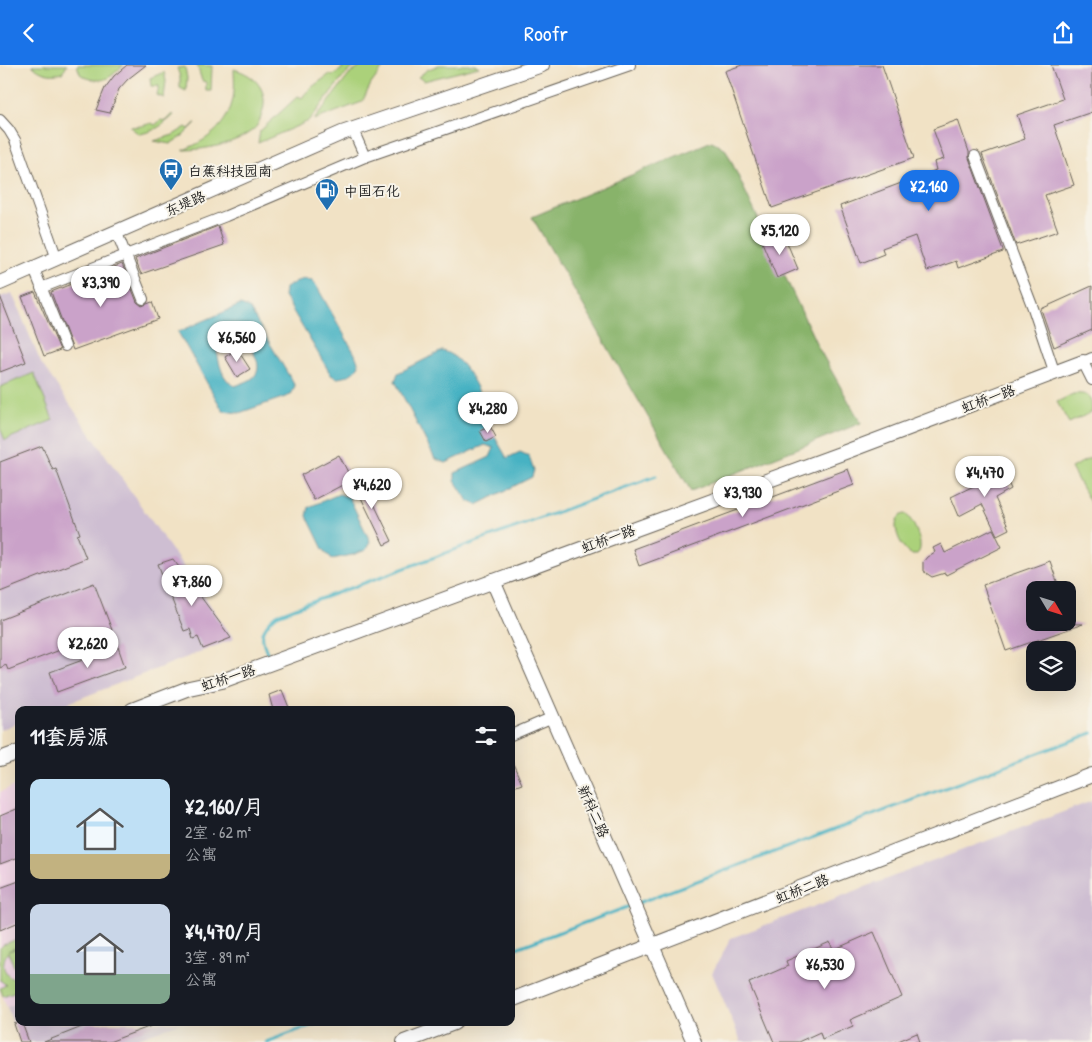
<!DOCTYPE html>
<html lang="zh">
<head>
<meta charset="utf-8">
<style>
  body { margin:0; font-family:"Patrick Hand","LXGW WenKai TC",sans-serif; background:#242831; color:#f1f3f6; height:100vh; display:flex; flex-direction:column; font-size:19px; white-space:nowrap }
  * { box-sizing:border-box; margin:0 }
  p { font-size:16px; color:#9ea1a6 }
  .icon { flex:none; width:28px; height:28px; fill:none; stroke:currentColor; stroke-width:2; stroke-linecap:round; stroke-linejoin:round }
  .map { position:relative; flex:1; overflow:hidden }
  .panel { position:absolute; left:15px; top:641px; width:500px; height:320px; display:flex; flex-direction:column; background:#171b24; border-radius:10px; box-shadow:0 5px 20px #0002 }
  .panel>* { flex:none }
  .needle { width:32px; rotate:128deg }
  .fabs { position:absolute; left:1026px; top:516px; display:grid; gap:10px }
  .fabs a { display:grid; place-items:center; width:50px; height:50px; border-radius:10px; background:#171b24; box-shadow:0 5px 20px #0002; font-size:25px }
  .price { position:absolute; translate:-50% -42px; padding:0 11px; border-radius:18px; background:#fff; color:#222; font-size:16px; line-height:32px; filter:drop-shadow(0 1px 2px #0008) }
  .price::after { content:''; position:absolute; left:50%; top:30px; width:15px; height:11px; margin-left:-8px; background:inherit; clip-path:polygon(0 0,100% 0,50% 100%) }
  .price.current { background:#1a73e8; color:#fff }
  ul { padding:0; list-style:none }
  li { display:flex; align-items:center; gap:15px; height:125px; padding:0 15px }
  li span { display:grid; place-items:center; flex:none; width:140px; height:100px; border-radius:10px; color:#555 }
  li>.icon { margin-inline-start:auto }
  span .icon { width:60px; height:60px; fill:#fffc; stroke-width:1 }
  li b { font-size:21px }
  h2 { display:flex; justify-content:space-between; align-items:center; height:60px; padding:0 15px; font-size:21px }
  header { display:flex; justify-content:space-between; align-items:center; height:65px; padding:0 15px; background:#1a73e8; color:#fff; font-size:22px; font-weight:600 }
  .map>svg:first-child { display:block }
  .built { fill:#f0d0e5 }
  .industrial { fill:#cebed2 }
  .green { fill:#abd17a; stroke:#64764b }
  .forest { fill:#88b36a; stroke:#526843 }
  .water { fill:#46b2c3; stroke:#316770; fill-rule:evenodd }
  .lines { fill:none; stroke-linecap:round; stroke-linejoin:round }
  .stream { stroke:#46b2c3; stroke-width:3 }
  .building { fill:#caa2c9 }
  .street-casing { stroke:#676157; stroke-width:12 }
  .secondary-casing { stroke:#676157; stroke-width:16 }
  .street { stroke:#fff; stroke-width:10 }
  .secondary { stroke:#fff; stroke-width:14 }
  .labels { text-anchor:middle; dominant-baseline:central; stroke-width:4; stroke-linejoin:round; paint-order:stroke }
  .poi-label { font-size:14px; fill:#1c1c1c; stroke:#f7f3e8; text-anchor:start }
  .street-label { font-size:14px; fill:#1c1c1c; stroke:#f7f3e8 }
</style>
</head>
<body>
<header><svg class="icon" aria-label="back" viewBox="0 0 24 24"><path d="M15 5l-7 7 7 7"/></svg>Roofr<svg class="icon" aria-label="share" viewBox="0 0 24 24"><path d="M12 15V3M7 8l5-5 5 5M5 13v7h14v-7"/></svg></header>
<div class="map">
<svg width="1092" height="977" viewBox="0 0 1092 977">
  <rect width="100%" height="100%" fill="#f7f3e8"/>
  <filter id="ink" filterUnits="userSpaceOnUse"><feTurbulence type="fractalNoise" baseFrequency=".02" numOctaves="2"/><feDisplacementMap in="SourceGraphic" scale="10" xChannelSelector="R" yChannelSelector="G"/><feConvolveMatrix kernelMatrix="1 2 1 2 8 2 1 2 1" color-interpolation-filters="sRGB"/></filter>
  <filter id="wash" filterUnits="userSpaceOnUse"><feTurbulence type="fractalNoise" baseFrequency=".0096" numOctaves="4" result="noise"/><feDisplacementMap in="SourceGraphic" scale="20" xChannelSelector="R" yChannelSelector="G"/><feGaussianBlur stdDeviation="1.12" result="paint"/><feColorMatrix in="noise" values="0 0 0 0 0 0 0 0 0 0 0 0 0 0 0 0 0 1.4 0 .05"/><feComposite in="paint" operator="in"/></filter>
  <g filter="url(#wash)">
    <rect width="100%" height="100%" fill="#f1e2c5"/>
    <polygon class="built" points="19,719 19,937 7,942 0,924 0,727"/>
    <g class="industrial">
      <polygon points="12,228 41,298 234,574 50,645 19,645 19,657 0,665 0,232"/>
      <polygon points="1092,736 1092,977 741,977 712,908 731,873"/>
      <polygon points="19,937 19,958 179,958 128,977 20,977 7,942"/>
    </g>
    <g class="green">
      <path d="M 32,0 L 67,0 L 62,8 C 51,11 40,9 32,0 Z"/>
      <path d="M 77,0 L 124,0 C 119,3 116,8 111,11 C 102,18 88,15 80,9 Z"/>
      <polygon points="197,0 212,1 211,26 206,26 206,17 202,16"/>
      <path d="M 345,0 L 357,0 L 346,9 L 331,27 L 309,56 L 258,78 L 260,66 L 298,31 L 302,33 C 308,23 321,16 330,9 L 332,11 L 342,4 L 342,2 Z"/>
      <polygon points="363,0 385,0 371,19 362,37 314,55 350,9"/>
      <polygon points="439,0 476,0 479,2 424,16 418,12 427,5"/>
      <polygon points="185,2 187,13 186,26 180,23 180,12 177,3"/>
      <path d="M 234,4 C 256,10 271,27 261,52 C 259,57 257,62 253,65 C 235,79 206,85 183,85 C 210,75 231,57 234,27 C 235,19 234,11 234,4 Z"/>
      <polygon points="164,7 166,16 164,33 157,30 159,21 151,21 150,13"/>
      <path d="M 172,49 L 174,50 C 163,60 154,67 139,69 L 130,62 L 141,61 L 152,58 L 155,60 L 161,55 L 165,56 Z"/>
      <polygon points="195,58 196,58 184,70 170,79 154,76 173,70 186,62 189,64"/>
      <polygon points="34,308 53,355 5,375 0,363 0,322"/>
      <path d="M 1073,329 C 1089,328 1092,331 1092,347 L 1069,358 L 1057,337 Z"/>
      <polygon points="1092,392 1092,441 1071,403"/>
      <path d="M 905,449 C 913,453 928,486 915,490 C 905,493 884,453 905,449 Z"/>
      <path d="M 19,873 L 19,881 L 8,886 L 19,883 L 19,913 L 8,887 C 0,898 3,914 19,915 L 19,925 L 3,931 L 0,923 L 6,920 L 0,915 L 0,883 L 3,880 Z"/>
    </g>
    <polygon class="forest" points="712,76 726,85 818,282 861,358 691,426 532,152"/>
    <g class="water">
      <path d="M 304,214 L 312,216 L 316,220 L 355,289 L 359,300 C 355,308 346,313 336,313 L 331,310 L 284,231 L 285,223 L 297,216 Z"/>
      <path d="M 240,240 L 249,243 L 295,321 L 291,330 L 239,348 L 223,346 L 178,267 ZM 233,272 C 246,272 264,297 256,309 C 252,316 242,318 235,321 C 222,315 219,299 217,285 L 221,278 Z"/>
      <path d="M 442,286 C 466,292 477,324 488,345 L 484,359 L 496,374 L 507,393 L 520,387 L 529,391 L 534,405 L 532,412 L 477,440 L 468,436 L 455,416 L 455,408 L 490,392 L 494,383 L 485,380 L 446,398 L 435,394 L 395,316 L 398,308 Z"/>
      <polygon points="339,429 349,432 370,476 366,485 352,490 332,494 323,484 307,451 309,442"/>
    </g>
    <g class="lines">
      <g class="stream">
        <path d="M 269,591 C 259,572 260,564 277,550 L 656,411"/>
        <polyline points="638,838 1092,668"/>
        <polyline points="511,885 630,841"/>
        <polyline points="266,977 318,958"/>
      </g>
    </g>
    <g id="blocks">
      <g class="building">
        <polygon points="127,0 146,0 128,14 119,24 110,48 96,45 105,23 114,11"/>
        <polygon points="742,0 882,0 914,93 772,143 725,6"/>
        <polygon points="1051,0 1092,0 1092,47 1054,60 1074,120 1045,130 1058,166 1016,180 982,89 1025,74 1017,50 1063,34"/>
        <polygon points="958,55 969,87 969,93 1003,185 1003,187 958,203 956,196 927,206 915,171 882,183 884,189 861,198 840,141 936,105 934,97 944,94 933,64"/>
        <polygon points="218,161 224,180 141,209 135,194"/>
        <polygon points="783,168 798,204 777,213 762,177"/>
        <polygon points="122,199 137,237 142,241 152,237 158,254 73,285 51,227"/>
        <polygon points="1092,221 1092,265 1054,282 1041,244"/>
        <polygon points="35,227 60,285 44,291 22,232"/>
        <polygon points="0,231 26,297 0,307"/>
        <polygon points="237,284 250,304 237,312 225,292"/>
        <polygon points="490,361 496,372 486,377 480,366"/>
        <polygon points="42,381 53,405 56,404 80,469 77,470 86,493 0,527 0,397"/>
        <polygon points="339,390 352,415 314,435 301,410"/>
        <polygon points="988,397 994,412 1003,407 1011,424 995,433 1009,464 997,470 982,439 959,451 951,432 984,416 979,401"/>
        <polygon points="848,404 854,420 639,501 633,484"/>
        <polygon points="360,410 392,476 384,480 352,414"/>
        <polygon points="993,464 1002,482 946,510 945,508 932,512 923,506 923,497 927,492 935,487 933,483 941,479 945,488"/>
        <polygon points="173,494 231,573 203,584 198,572 193,574 190,564 184,566 158,499"/>
        <polygon points="1050,496 1060,525 1035,525 1035,558 1083,559 1006,586 983,520"/>
        <polygon points="94,518 112,565 8,605 6,600 0,603 0,555"/>
        <polygon points="118,582 125,602 57,627 50,607"/>
        <polygon points="282,625 290,645 273,645 269,630"/>
        <polygon points="511,694 522,719 511,723"/>
        <polygon points="19,743 19,792 0,799 0,751"/>
        <polygon points="19,816 19,857 0,865 0,823"/>
        <polygon points="874,867 902,932 850,955 853,961 822,974 820,967 798,977 774,977 749,918 788,901 786,896 830,877 833,885"/>
        <polygon points="19,957 22,958 29,977 20,977 14,959"/>
        <polygon points="92,958 159,958 109,977 44,977"/>
        <polygon points="917,968 920,977 896,977"/>
      </g>
    </g>
  </g>
  <g filter="url(#ink)">
    <use href="#blocks" fill-opacity="0" stroke="#676157" stroke-width="1"/>
    <g class="lines">
      <g class="street-casing">
        <g id="street">
          <polyline points="0,55 9,65 15,75 57,194"/>
          <polyline points="353,65 365,92"/>
          <polyline points="975,91 1033,243 1055,309"/>
          <polyline points="117,168 143,234"/>
          <polyline points="34,204 65,281"/>
          <polyline points="41,223 226,151 365,92 630,0"/>
          <polyline points="1092,293 1083,297 1092,315"/>
          <polyline points="511,670 553,652"/>
        </g>
      </g>
      <g class="secondary-casing">
        <g id="secondary">
          <polyline points="0,218 342,68 542,0"/>
          <polyline points="493,516 694,977"/>
          <polyline points="132,645 189,623 222,616 848,386 1083,297"/>
          <polyline points="0,694 19,687"/>
          <polyline points="511,935 1092,710"/>
          <polyline points="404,977 454,958"/>
        </g>
      </g>
      <use href="#street" class="street"/>
      <use href="#secondary" class="secondary"/>
    </g>
  </g>
  <defs>
    <g id="bus-pin" transform="scale(1.25)"><path d="M0 17L-7.5 6A9.5 9.5 0 1 1 7.5 6Z" fill="#1f6fb2" stroke="#f7f3e8"/><path d="M-5-6H5V4H4V6H2V4H-2V6H-4V4H-5ZM-3.5-4V0h7V-4ZM-3.5 1.2v1.5H-2V1.2ZM2 1.2v1.5H3.5V1.2Z" fill="#fff"/></g>
    <g id="fuel-pin" transform="scale(1.25)"><path d="M0 17L-7.5 6A9.5 9.5 0 1 1 7.5 6Z" fill="#1f6fb2" stroke="#f7f3e8"/><path d="M-5.5-6h7V0h2V4h1.3V-2.5L3-4.5l.8-.8L6-3V5H2.5V1h-1V6h-7ZM-4.2-4.7v3.2H.2V-4.7Z" fill="#fff"/></g>
  </defs>
  <g fill-rule="evenodd">
    <use href="#bus-pin" x="171" y="105"/>
    <use href="#fuel-pin" x="327" y="125"/>
  </g>
  <g class="labels">
    <g class="poi-label">
      <text x="188" y="105">白蕉科技园南</text>
      <text x="344" y="125">中国石化</text>
    </g>
    <g class="street-label">
      <text transform="translate(185 138) rotate(-24)">东堤路</text>
      <text transform="translate(988 333) rotate(-20)">虹桥一路</text>
      <text transform="translate(608 473) rotate(-20)">虹桥一路</text>
      <text transform="translate(228 612) rotate(-18)">虹桥一路</text>
      <text transform="translate(594 746) rotate(66)">新科二路</text>
      <text transform="translate(802 823) rotate(-21)">虹桥二路</text>
    </g>
  </g>
</svg>
<div class="fabs">
<a><svg class="needle" viewBox="-14 -14 28 28"><path d="M0-13l5 13h-10z" fill="#e53935"/><path d="M0 13l5-13h-10z" fill="#9ea1a6"/></svg></a>
<a><svg class="icon" aria-label="layers" viewBox="0 0 24 24"><path d="M12 4l9 5-9 5-9-5zM3 14l9 5 9-5"/></svg></a>
</div>
<b class="price current" style="left:929px;top:147px">¥2,160</b>
<b class="price" style="left:780px;top:191px">¥5,120</b>
<b class="price" style="left:101px;top:243px">¥3,390</b>
<b class="price" style="left:237px;top:298px">¥6,560</b>
<b class="price" style="left:488px;top:369px">¥4,280</b>
<b class="price" style="left:985px;top:433px">¥4,470</b>
<b class="price" style="left:372px;top:445px">¥4,620</b>
<b class="price" style="left:743px;top:453px">¥3,930</b>
<b class="price" style="left:192px;top:542px">¥7,860</b>
<b class="price" style="left:88px;top:604px">¥2,620</b>
<b class="price" style="left:825px;top:925px">¥6,530</b>
<section class="panel">
<h2>11套房源<svg class="icon" aria-label="filters" viewBox="0 0 24 24"><path d="M4 7h16M4 17h16"/><circle cx="9" cy="7" r="2"/><circle cx="15" cy="17" r="2"/></svg></h2>
<ul>
<li><span style="background:linear-gradient(#bfe0f5 75%,#c2b280 0)"><svg class="icon" aria-label="home" viewBox="0 0 24 24"><path d="M3 11l9-7 9 7M6 9v11h12V9"/></svg></span><div><b>¥2,160/月</b><p>2室 · 62 m²</p><p>公寓</p></div></li>
<li><span style="background:linear-gradient(#c9d6e8 70%,#7fa58c 0)"><svg class="icon" aria-label="home" viewBox="0 0 24 24"><path d="M3 11l9-7 9 7M6 9v11h12V9"/></svg></span><div><b>¥4,470/月</b><p>3室 · 89 m²</p><p>公寓</p></div></li>
</ul>
</section>
</div>
</body>
</html>
